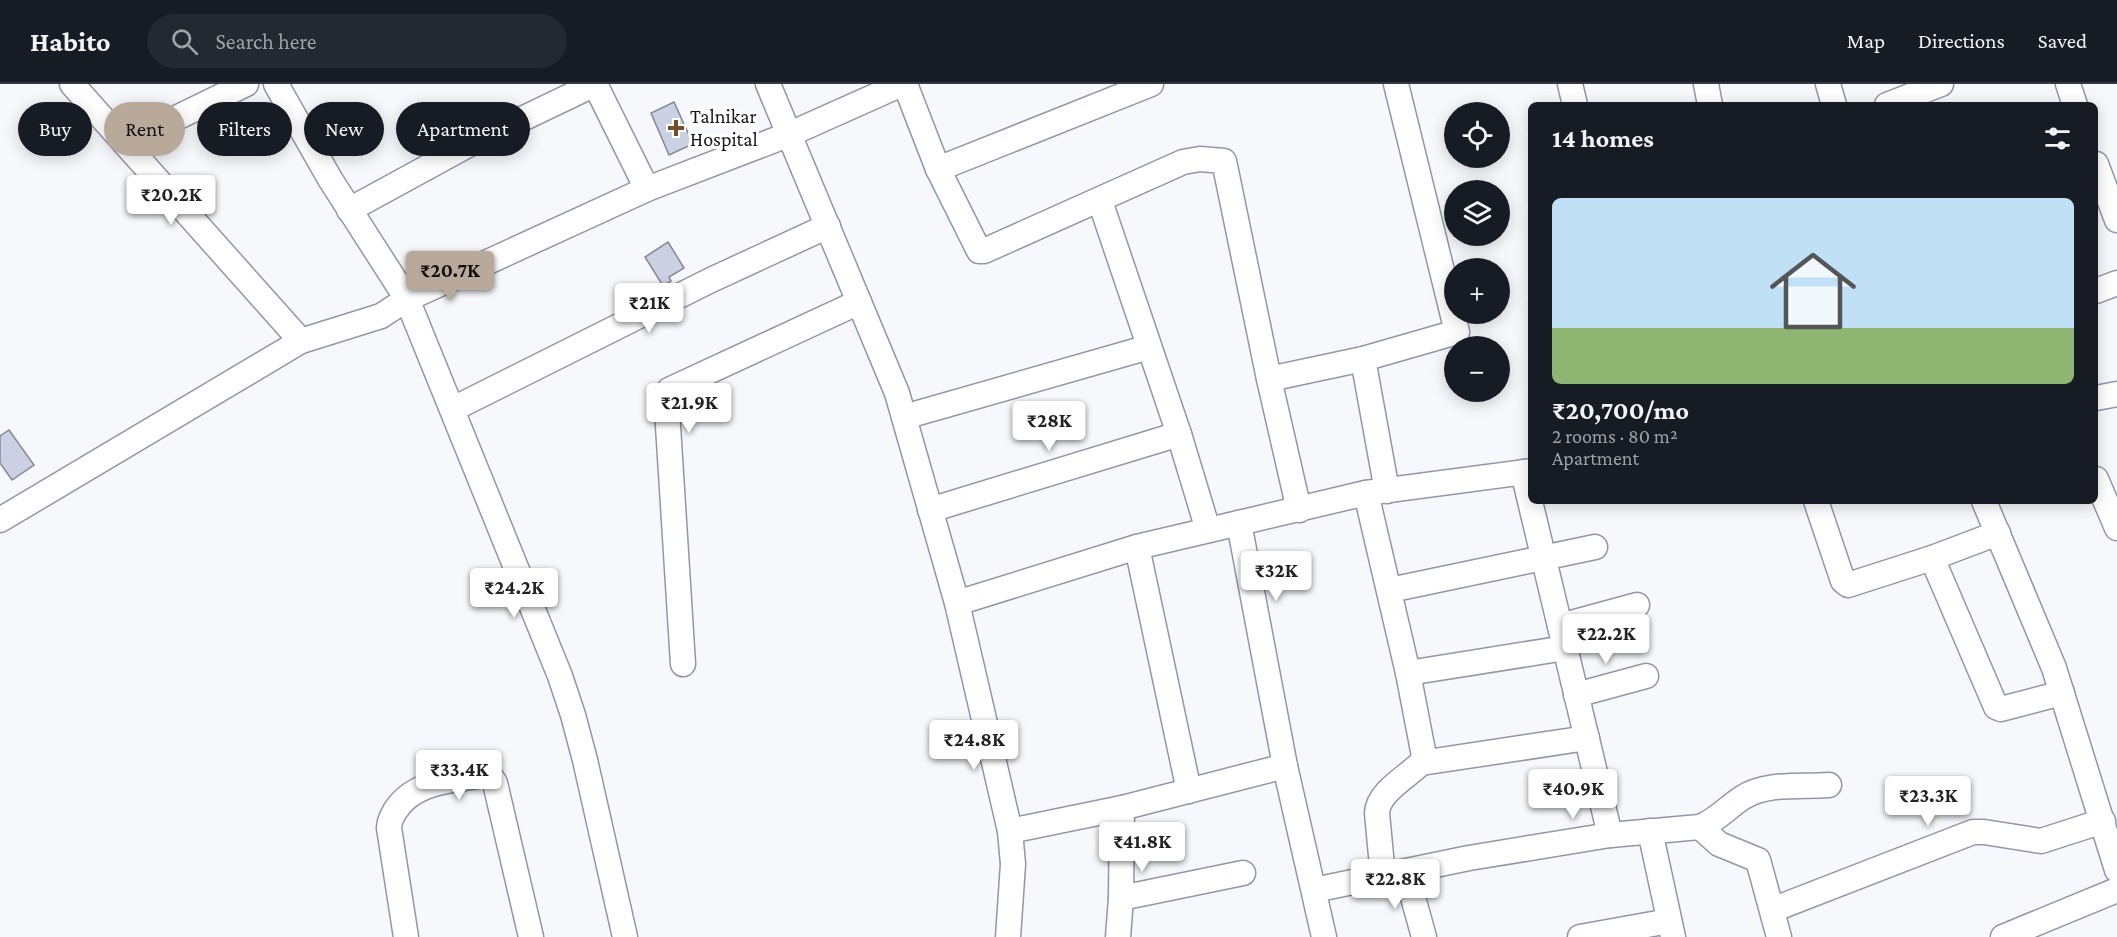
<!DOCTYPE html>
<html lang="en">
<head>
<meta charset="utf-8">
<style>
  body { margin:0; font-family:"Crimson Pro",serif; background:#242831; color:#f1f3f6; height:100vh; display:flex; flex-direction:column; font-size:22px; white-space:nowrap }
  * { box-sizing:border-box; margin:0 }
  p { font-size:20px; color:#9ea1a6 }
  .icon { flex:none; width:33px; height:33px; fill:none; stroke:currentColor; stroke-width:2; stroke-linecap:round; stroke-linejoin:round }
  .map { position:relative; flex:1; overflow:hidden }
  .sheet { position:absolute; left:1528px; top:18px; width:570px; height:402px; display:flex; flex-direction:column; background:#171b24; border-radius:9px; box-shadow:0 3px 15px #0003 }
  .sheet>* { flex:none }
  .top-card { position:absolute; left:18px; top:18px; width:570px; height:54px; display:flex; gap:12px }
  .fabs { position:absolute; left:1444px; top:18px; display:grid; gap:12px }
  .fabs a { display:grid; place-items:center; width:66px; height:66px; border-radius:50%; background:#171b24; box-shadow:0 3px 15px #0003; font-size:30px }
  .price { position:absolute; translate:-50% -51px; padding:0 14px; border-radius:6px; background:#fff; color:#222; font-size:20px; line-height:39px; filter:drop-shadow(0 2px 3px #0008) }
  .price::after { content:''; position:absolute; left:50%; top:36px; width:18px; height:14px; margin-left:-9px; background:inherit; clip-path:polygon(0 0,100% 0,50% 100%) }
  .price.selected { background:#b8a99a; color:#111 }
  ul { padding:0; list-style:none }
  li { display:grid; align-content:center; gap:12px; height:318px; padding:0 24px }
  li span { display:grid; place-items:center; height:186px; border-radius:9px; color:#555 }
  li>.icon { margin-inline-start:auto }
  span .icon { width:108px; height:108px; fill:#fffc; stroke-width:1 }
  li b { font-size:26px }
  h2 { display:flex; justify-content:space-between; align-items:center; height:72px; padding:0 24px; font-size:26px }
  .chip { padding:0 21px; border-radius:27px; background:#171b24; box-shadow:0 3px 15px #0003; font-size:21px; line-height:54px }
  .chip.selected { background:#b8a99a; color:#111 }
  header { display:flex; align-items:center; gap:36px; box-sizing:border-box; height:84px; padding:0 30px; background:#171b24; border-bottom:2px solid #363941 }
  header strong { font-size:28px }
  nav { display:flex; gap:33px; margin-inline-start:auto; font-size:21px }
  .search { width:420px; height:54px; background:#242831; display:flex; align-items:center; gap:15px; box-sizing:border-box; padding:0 21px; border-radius:33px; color:#9ea1a6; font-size:22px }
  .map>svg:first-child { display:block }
  .building { fill:#cbd1e3; stroke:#83889a; stroke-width:1.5 }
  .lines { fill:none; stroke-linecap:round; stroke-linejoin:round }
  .minor-casing { stroke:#9197a9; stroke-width:27 }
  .minor { stroke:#fff; stroke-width:24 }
  .poi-dot { fill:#734e29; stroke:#fff; stroke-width:2 }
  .labels { text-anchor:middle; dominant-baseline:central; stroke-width:6; stroke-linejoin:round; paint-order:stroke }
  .poi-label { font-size:20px; fill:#16181e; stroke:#fff; text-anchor:start }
</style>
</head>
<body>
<header>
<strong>Habito</strong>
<div class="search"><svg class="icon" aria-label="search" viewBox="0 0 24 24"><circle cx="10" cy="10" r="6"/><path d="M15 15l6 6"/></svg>Search here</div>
<nav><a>Map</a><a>Directions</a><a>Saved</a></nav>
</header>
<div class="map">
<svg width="2117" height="853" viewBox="0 0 2117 853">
  <rect width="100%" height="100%" fill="#f6f8fb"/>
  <g class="building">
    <polygon points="674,18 693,60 669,71 651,29"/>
    <polygon points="668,158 684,184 669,193 671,197 663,202 645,173"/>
    <polygon points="9,346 34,381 12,396 0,379 0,352"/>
  </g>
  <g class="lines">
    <g class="minor-casing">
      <g id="minor">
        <polyline points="72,0 301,257"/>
        <polyline points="276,0 330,95 407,215 560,592 573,631 585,676 625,853"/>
        <polyline points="595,0 647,105"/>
        <polyline points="768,0 897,309 957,519 1137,463 1239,439"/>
        <polyline points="905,0 938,85 979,167 984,167 1183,78 1200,75 1224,77 1269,295 1299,426"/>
        <polyline points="1570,0 1575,21"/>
        <polyline points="1706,0 1710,21"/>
        <polyline points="1828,0 1834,21"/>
        <polyline points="2068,0 2075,21"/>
        <polyline points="1887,21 1941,0"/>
        <polyline points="125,59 246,0"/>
        <polyline points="2096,80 2117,136"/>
        <polyline points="938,85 1151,0"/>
        <polyline points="1100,117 1179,350 1208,446"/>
        <polyline points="349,126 470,60 595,0"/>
        <polyline points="2096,207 2117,199"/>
        <polyline points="1363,275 1387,407"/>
        <polyline points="1269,295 1363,275 1457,248 1396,0"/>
        <polyline points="2096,314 2117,310"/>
        <polyline points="453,325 711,196 828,142"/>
        <polyline points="904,333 1149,263"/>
        <polyline points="1523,388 1610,751"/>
        <polyline points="2096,395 2117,444"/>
        <path d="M 1366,409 L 1408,589 L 1424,672 L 1421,679 C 1407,693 1378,708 1377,729 L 1383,793"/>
        <polyline points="1816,417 1843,497 1848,501 1932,474 1998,449"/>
        <polyline points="1984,417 2054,584 2117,786"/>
        <polyline points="930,426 1179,350"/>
        <polyline points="0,436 301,257 381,232 407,215 647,105 790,50 902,0"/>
        <polyline points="1137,463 1189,707"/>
        <polyline points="1932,474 1996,623 2001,625 2062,609"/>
        <polyline points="1390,506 1595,463"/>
        <polyline points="957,519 1010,747 1013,780 1008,853"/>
        <polyline points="1560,542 1637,521"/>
        <polyline points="683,580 666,310 669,306 859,218"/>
        <polyline points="1408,589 1565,564"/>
        <polyline points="1576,611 1646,592"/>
        <polyline points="1421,679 1587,654"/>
        <polyline points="1700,743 1719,760 1758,776 1779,853"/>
        <polyline points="1010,747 1122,724 1285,682"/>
        <polyline points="1650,747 1673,853"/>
        <polyline points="1406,788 1424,853"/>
        <path d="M 1314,806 L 1469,774 L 1610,751 L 1700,743 C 1716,737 1728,723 1742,714 C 1766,698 1801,703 1829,701"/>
        <polyline points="1121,814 1243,789"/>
        <polyline points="1772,826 1973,748 1984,748 2041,757 2103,737"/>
        <path d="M 406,853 L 389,744 C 389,737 392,733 395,727 C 414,697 451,697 483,691 L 491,693 L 495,699 L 531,853"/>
        <polyline points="1118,853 1121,814 1122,724"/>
        <polyline points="1324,853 1285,682 1239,439 1366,409 1532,387"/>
        <polyline points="1580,853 1669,837"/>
        <polyline points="2003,853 2117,806"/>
      </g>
    </g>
    <use href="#minor" class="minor"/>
  </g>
  <path class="poi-dot" d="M673 35h6v6h6v6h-6v6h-6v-6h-6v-6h6z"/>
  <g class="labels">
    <g class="poi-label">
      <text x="690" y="32">Talnikar<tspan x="690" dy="23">Hospital</tspan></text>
    </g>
  </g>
</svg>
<div class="fabs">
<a><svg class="icon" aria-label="locate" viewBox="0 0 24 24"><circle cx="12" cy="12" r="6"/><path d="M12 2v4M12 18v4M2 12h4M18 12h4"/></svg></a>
<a><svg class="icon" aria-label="layers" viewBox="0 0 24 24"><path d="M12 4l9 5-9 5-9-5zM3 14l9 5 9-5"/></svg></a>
<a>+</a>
<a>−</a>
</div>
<b class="price" style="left:171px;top:142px">₹20.2K</b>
<b class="price selected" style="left:450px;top:218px">₹20.7K</b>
<b class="price" style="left:649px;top:250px">₹21K</b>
<b class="price" style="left:689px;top:350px">₹21.9K</b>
<b class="price" style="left:1049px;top:368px">₹28K</b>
<b class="price" style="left:1276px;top:518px">₹32K</b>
<b class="price" style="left:514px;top:535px">₹24.2K</b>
<b class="price" style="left:1606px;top:581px">₹22.2K</b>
<b class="price" style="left:974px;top:687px">₹24.8K</b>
<b class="price" style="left:459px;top:717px">₹33.4K</b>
<b class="price" style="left:1573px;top:736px">₹40.9K</b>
<b class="price" style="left:1928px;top:743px">₹23.3K</b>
<b class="price" style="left:1142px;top:789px">₹41.8K</b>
<b class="price" style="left:1395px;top:826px">₹22.8K</b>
<div class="top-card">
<a class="chip">Buy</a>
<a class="chip selected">Rent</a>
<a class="chip">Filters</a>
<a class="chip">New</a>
<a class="chip">Apartment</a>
</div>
<section class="sheet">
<h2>14 homes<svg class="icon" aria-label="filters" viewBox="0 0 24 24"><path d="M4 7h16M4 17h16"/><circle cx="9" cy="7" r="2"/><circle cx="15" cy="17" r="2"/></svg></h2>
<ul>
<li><span style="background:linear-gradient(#bfe0f5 70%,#8fb573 0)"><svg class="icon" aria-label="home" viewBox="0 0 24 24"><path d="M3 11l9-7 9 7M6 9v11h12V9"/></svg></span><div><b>₹20,700/mo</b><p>2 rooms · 80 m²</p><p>Apartment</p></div></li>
</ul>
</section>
</div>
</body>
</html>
